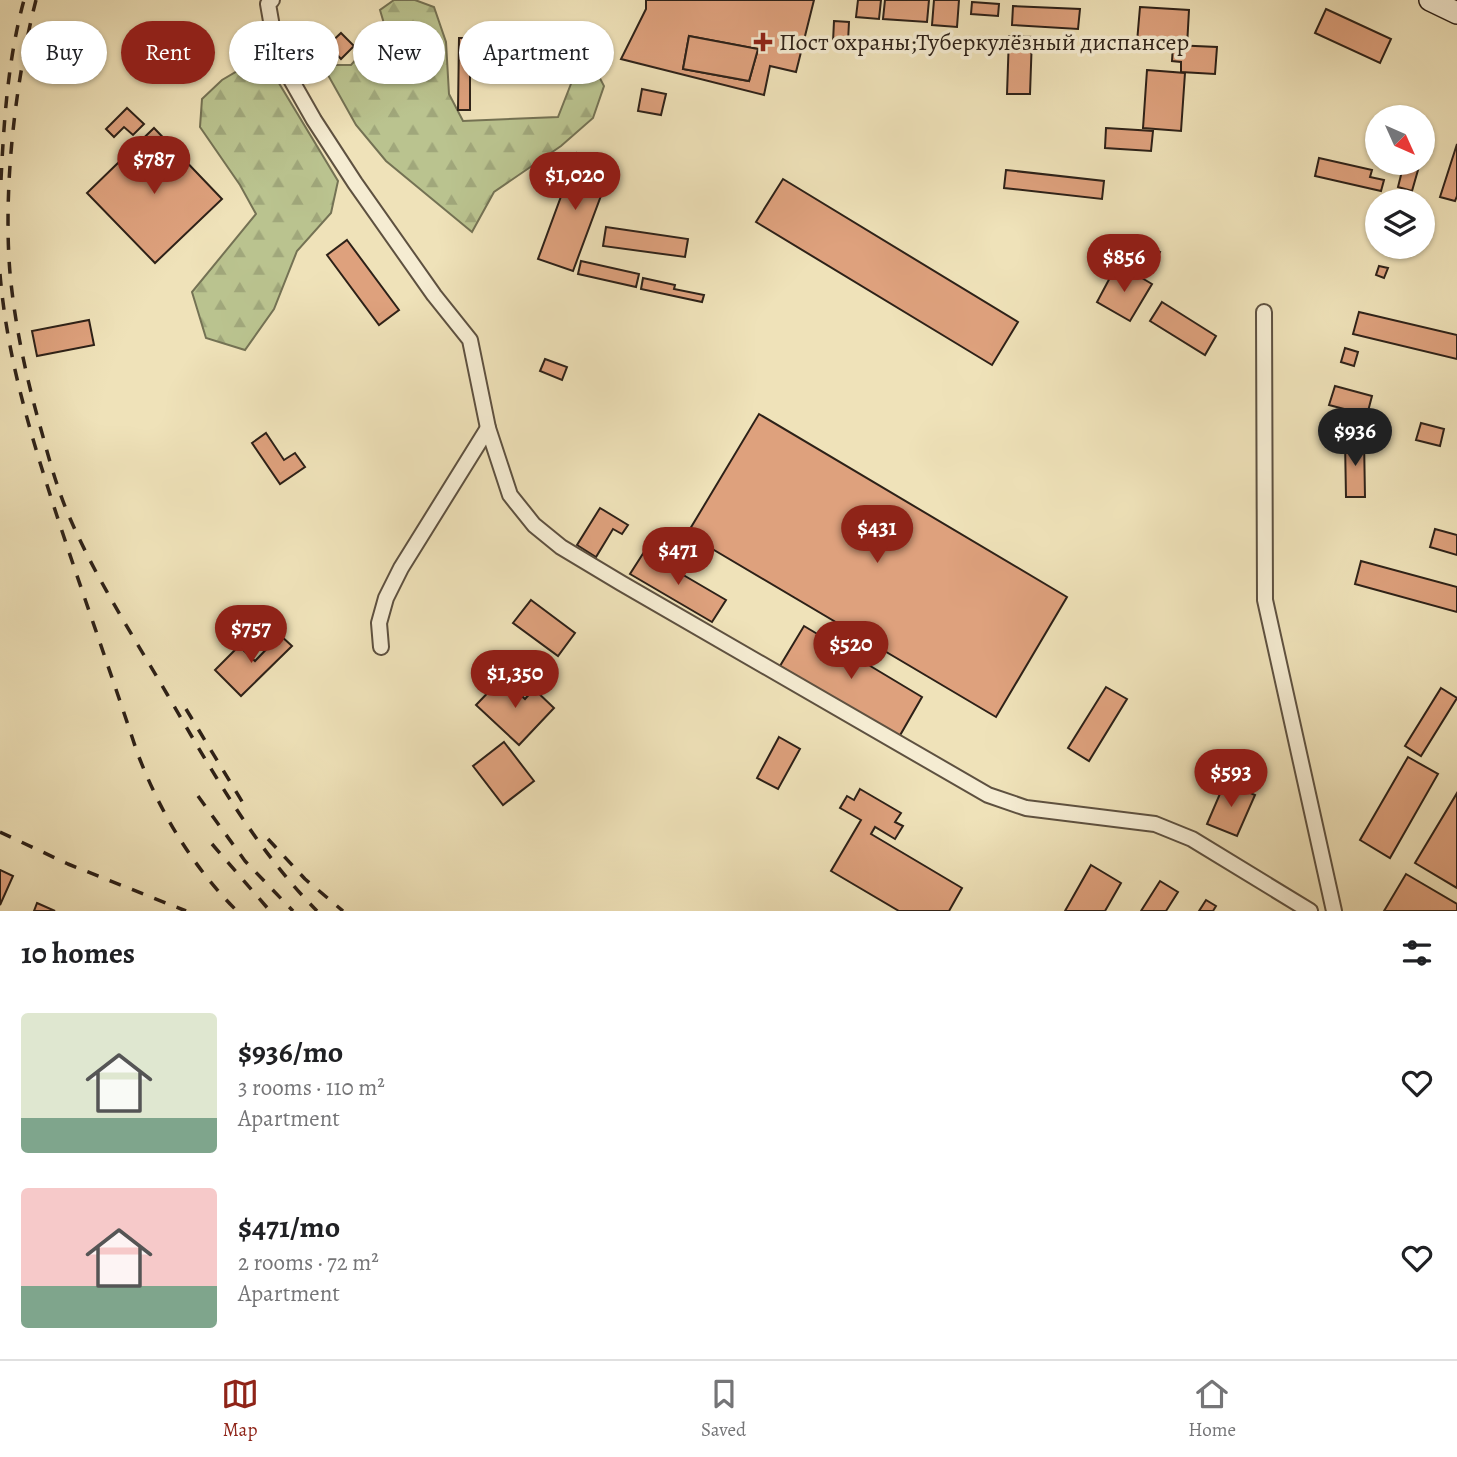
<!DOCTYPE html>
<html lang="en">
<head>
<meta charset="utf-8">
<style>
  body { margin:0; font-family:Alegreya,serif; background:#f6f6f6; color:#202124; height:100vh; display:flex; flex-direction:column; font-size:26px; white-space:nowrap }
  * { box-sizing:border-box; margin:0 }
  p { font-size:23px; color:#757577 }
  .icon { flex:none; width:38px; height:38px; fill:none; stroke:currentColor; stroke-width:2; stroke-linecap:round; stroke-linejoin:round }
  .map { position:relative; height:911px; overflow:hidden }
  .details { display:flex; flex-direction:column; background:#fff; flex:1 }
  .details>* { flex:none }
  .guide { position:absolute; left:21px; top:21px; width:700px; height:63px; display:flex; gap:14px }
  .needle { width:46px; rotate:135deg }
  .fabs { position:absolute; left:1365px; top:105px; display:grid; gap:14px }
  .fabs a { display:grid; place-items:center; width:70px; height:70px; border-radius:50%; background:#fff; box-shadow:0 2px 5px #0004; font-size:35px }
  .price { position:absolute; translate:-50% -60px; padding:0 16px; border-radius:24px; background:#8f2418; color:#fff; font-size:23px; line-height:46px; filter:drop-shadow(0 2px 4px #0008) }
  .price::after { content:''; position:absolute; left:50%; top:42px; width:21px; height:16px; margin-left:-10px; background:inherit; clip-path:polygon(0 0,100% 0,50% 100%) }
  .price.current { background:#222; color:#fff }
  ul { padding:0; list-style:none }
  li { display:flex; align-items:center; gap:21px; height:175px; padding:0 21px }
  li span { display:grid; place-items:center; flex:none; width:196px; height:140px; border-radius:7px; color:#555 }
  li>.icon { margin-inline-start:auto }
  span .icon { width:84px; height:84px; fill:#fffc; stroke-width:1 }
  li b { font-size:30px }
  h2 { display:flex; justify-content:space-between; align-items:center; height:84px; padding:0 21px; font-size:30px }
  .pill { padding:0 24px; border-radius:32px; background:#fff; box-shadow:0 2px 5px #0004; font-size:24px; line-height:63px }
  .pill.current { background:#8f2418; color:#fff }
  .tab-bar { display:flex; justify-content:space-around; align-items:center; height:98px; border-top:2px solid #e0e0e0; background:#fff; font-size:19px; color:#757577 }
  .tab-bar a { display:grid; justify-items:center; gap:4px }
  .tab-bar .current { color:#8f2418 }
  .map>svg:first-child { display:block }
  .forest { fill:url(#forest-firs); stroke:#747254; stroke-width:2 }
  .building { fill:#dea17d; stroke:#2d2118; stroke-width:2; fill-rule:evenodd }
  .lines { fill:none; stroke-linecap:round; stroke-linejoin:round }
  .minor-casing { stroke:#5e5140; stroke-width:18 }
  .secondary-casing { stroke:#2d2118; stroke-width:24 }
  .minor { stroke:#f5ecd2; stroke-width:14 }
  .secondary { stroke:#f5ecd2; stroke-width:21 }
  .rail { stroke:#2d2118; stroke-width:3.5; stroke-dasharray:12 12; stroke-linecap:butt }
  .poi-dot { fill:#8f2418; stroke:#f5ecd2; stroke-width:2.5 }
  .labels { text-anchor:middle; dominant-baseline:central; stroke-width:7; stroke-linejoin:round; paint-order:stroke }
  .poi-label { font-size:24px; fill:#2d2118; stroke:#f5ecd2; text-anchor:start }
</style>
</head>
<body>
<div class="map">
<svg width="1457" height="911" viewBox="0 0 1457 911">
  <defs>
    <pattern id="forest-firs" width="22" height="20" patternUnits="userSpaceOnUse" patternTransform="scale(1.75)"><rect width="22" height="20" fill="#bac38f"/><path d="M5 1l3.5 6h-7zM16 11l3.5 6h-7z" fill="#a0a77b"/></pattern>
  </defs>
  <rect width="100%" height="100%" fill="#efe2b9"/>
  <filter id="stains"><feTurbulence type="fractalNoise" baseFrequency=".00286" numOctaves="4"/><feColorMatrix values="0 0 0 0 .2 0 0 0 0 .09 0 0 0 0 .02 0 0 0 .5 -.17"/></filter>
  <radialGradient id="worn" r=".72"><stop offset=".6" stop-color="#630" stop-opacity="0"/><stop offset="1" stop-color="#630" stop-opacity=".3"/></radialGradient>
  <g class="forest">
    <polygon points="394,0 415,0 434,7 446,42 449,94 463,121 558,117 576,71 590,59 604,86 593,118 561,146 494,192 472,232 386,161 356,125 328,75 333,65 351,65 385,27 380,10"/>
    <polygon points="256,60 271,70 338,181 331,213 297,251 274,309 245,350 206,338 192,292 256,214 240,185 200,127 202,99 222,80"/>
  </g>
  <g class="building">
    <path d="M 646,0 L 814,0 L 796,72 L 770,66 L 764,95 L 621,59 L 646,9 ZM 689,36 L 758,49 L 749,81 L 683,69 Z"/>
    <polygon points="858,0 881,0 879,19 856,17"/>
    <polygon points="885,0 929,0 927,22 883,19"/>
    <polygon points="934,0 959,0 957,27 932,25"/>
    <polygon points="972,2 999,4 998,16 971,14"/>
    <polygon points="1013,6 1080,9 1078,29 1012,25"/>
    <polygon points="1140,7 1189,10 1187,46 1137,42"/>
    <polygon points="1326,9 1391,39 1380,63 1315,33"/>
    <polygon points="834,21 849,22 848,42 833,42"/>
    <polygon points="341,33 354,46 341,59 328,45"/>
    <polygon points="689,36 758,49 749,81 683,69"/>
    <polygon points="1009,36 1032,37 1030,94 1007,94"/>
    <polygon points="459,38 528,38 528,75 470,75 470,110 458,110"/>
    <rect x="532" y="41" width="14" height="38"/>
    <polygon points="1173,45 1217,47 1215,74 1181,72 1181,62 1172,61"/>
    <polygon points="1147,70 1185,73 1181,131 1143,128"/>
    <polygon points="642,89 666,94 661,115 638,111"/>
    <polygon points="127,108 144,124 133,135 124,127 114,137 106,129"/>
    <polygon points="1423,126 1430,127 1423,152"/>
    <polygon points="154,128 222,199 155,263 87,193"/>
    <polygon points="1106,128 1153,131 1151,151 1105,148"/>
    <polygon points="1457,144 1457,196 1455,201 1440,197"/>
    <polygon points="577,153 612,166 573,271 538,259"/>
    <polygon points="1319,158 1372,170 1370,177 1384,180 1381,191 1315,176"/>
    <polygon points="1404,163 1420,163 1412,191 1398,187"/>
    <polygon points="1006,170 1104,181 1102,199 1004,188"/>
    <polygon points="783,179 1018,322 992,365 756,222"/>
    <polygon points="606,227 688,239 685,257 603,246"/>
    <polygon points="1128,236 1160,252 1150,271 1119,255"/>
    <polygon points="347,240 399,310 379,325 327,255"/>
    <polygon points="581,261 639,274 636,287 578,274"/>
    <polygon points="1379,266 1388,268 1384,278 1376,275"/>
    <polygon points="1130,271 1152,284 1130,321 1097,302 1113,272 1125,279"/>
    <polygon points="643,278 675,285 674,289 704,295 702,302 641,289"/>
    <polygon points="1162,302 1216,336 1205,355 1150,321"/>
    <polygon points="1359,312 1457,335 1457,359 1353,334"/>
    <polygon points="89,320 94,345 37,356 32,331"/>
    <polygon points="1345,348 1358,352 1354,366 1341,362"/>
    <polygon points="545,359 567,367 562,380 540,371"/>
    <polygon points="1335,386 1372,396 1367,415 1329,405"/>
    <polygon points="759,414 1067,597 996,717 687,534"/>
    <polygon points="1421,423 1444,429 1440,446 1416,440"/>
    <polygon points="266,433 284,460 295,453 305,467 280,484 252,443"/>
    <polygon points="1364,439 1365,497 1346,497 1345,440"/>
    <polygon points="600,508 628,525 622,534 613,529 596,557 577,545"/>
    <polygon points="1435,529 1457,535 1457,555 1430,547"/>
    <polygon points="644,552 726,600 712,622 630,574"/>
    <polygon points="1361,561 1457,587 1457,612 1355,584"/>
    <polygon points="531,600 575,633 558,656 513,623"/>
    <polygon points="804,626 861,660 871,643 877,647 867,664 922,697 899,737 780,666"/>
    <polygon points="280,635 292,646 241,696 215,670 239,646 255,661"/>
    <polygon points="502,678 525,699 534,689 554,708 519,745 476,705"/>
    <polygon points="1106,687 1127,699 1089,761 1068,748"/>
    <polygon points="1441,688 1457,698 1421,756 1405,746"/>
    <polygon points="779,737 800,749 778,789 757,778"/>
    <polygon points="504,742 534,781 503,805 473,766"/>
    <polygon points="1408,757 1438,774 1390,858 1360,840"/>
    <polygon points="1225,782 1255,795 1237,836 1207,824"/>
    <polygon points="860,789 901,813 895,822 903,826 895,839 875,827 871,834 962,888 949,911 899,911 831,871 861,820 840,808 847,796 854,800"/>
    <polygon points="1457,793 1457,888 1415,863"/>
    <polygon points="1091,865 1121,883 1105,911 1065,911"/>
    <polygon points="0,870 13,876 0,905"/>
    <polygon points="1406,874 1457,904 1457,911 1384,911"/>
    <polygon points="1160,881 1178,892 1166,911 1141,911"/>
    <polygon points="1206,900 1216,906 1213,911 1199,911"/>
    <polygon points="37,903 55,911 34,911"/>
  </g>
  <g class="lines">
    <g class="minor-casing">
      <g id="minor">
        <polyline points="272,0 268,4 277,55 314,120 355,183 434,295 470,340 488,428 510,495 534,525 561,547 621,583 988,795 1026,808 1155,824 1192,839 1310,911"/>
        <polyline points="1264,312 1265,600 1334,911"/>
        <polyline points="381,647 379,623 386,598 401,568 488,428"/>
      </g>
    </g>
    <g class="secondary-casing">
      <polyline id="secondary" points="1430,0 1457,13"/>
    </g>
    <use href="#minor" class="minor"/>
    <use href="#secondary" class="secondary"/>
    <g class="rail">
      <path d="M 36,0 C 15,82 3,189 10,273 C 15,327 27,381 42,433 C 49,459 56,484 66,509 C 93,574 132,634 167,694 C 212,771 254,847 317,911"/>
      <path d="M 1,180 C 4,119 8,59 24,0"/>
      <path d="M 0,274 C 7,358 31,436 57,516 C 83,595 111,673 137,752 C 160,812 191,865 237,911"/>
      <polyline points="186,709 246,808"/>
      <polyline points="198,796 245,861 293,911"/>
      <polyline points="0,832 68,864 186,911"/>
      <polyline points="268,839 305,879 343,911"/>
      <polyline points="212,844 270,911"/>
    </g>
  </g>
  <path class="poi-dot" d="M759.5 31.5h7v7h7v7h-7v7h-7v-7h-7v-7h7z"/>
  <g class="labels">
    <g class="poi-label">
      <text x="779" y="42">Пост охраны;Туберкулёзный диспансер</text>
    </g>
  </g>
  <rect width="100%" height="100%" filter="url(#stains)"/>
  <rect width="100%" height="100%" fill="url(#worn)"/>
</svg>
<div class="fabs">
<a><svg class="needle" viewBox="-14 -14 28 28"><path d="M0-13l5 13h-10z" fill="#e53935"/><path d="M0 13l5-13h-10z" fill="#757577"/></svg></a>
<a><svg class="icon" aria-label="layers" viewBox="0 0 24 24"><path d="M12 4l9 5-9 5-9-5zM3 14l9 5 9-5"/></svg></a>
</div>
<b class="price" style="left:154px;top:196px">$787</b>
<b class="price" style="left:575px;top:212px">$1,020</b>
<b class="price" style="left:1124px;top:294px">$856</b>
<b class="price current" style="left:1355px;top:468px">$936</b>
<b class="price" style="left:877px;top:565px">$431</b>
<b class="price" style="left:678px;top:587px">$471</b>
<b class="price" style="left:251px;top:665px">$757</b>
<b class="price" style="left:851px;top:681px">$520</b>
<b class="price" style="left:515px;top:710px">$1,350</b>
<b class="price" style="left:1231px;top:809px">$593</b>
<div class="guide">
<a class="pill">Buy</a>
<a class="pill current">Rent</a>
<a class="pill">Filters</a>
<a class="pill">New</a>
<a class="pill">Apartment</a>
</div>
</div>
<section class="details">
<h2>10 homes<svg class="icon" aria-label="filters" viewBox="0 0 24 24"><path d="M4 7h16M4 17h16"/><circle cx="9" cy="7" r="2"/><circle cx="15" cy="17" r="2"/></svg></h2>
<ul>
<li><span style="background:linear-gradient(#dfe7d0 75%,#7fa58c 0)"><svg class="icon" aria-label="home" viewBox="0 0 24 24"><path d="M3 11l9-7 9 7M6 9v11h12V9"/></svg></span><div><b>$936/mo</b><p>3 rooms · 110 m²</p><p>Apartment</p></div><svg class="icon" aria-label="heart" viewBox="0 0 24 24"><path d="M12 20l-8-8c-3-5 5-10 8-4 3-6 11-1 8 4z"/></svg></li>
<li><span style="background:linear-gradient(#f6c9c9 70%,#7fa58c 0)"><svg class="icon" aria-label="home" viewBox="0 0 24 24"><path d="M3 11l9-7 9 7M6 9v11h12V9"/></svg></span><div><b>$471/mo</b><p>2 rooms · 72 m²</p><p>Apartment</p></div><svg class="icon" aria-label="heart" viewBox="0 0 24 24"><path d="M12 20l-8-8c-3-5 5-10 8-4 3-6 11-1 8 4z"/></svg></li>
</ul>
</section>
<nav class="tab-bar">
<a class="current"><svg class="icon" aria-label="map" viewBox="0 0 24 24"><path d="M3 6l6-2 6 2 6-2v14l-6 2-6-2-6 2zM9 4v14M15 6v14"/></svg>Map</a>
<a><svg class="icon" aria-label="saved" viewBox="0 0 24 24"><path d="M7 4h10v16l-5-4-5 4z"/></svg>Saved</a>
<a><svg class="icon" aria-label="home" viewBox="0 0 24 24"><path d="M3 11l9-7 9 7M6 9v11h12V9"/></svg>Home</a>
</nav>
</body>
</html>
